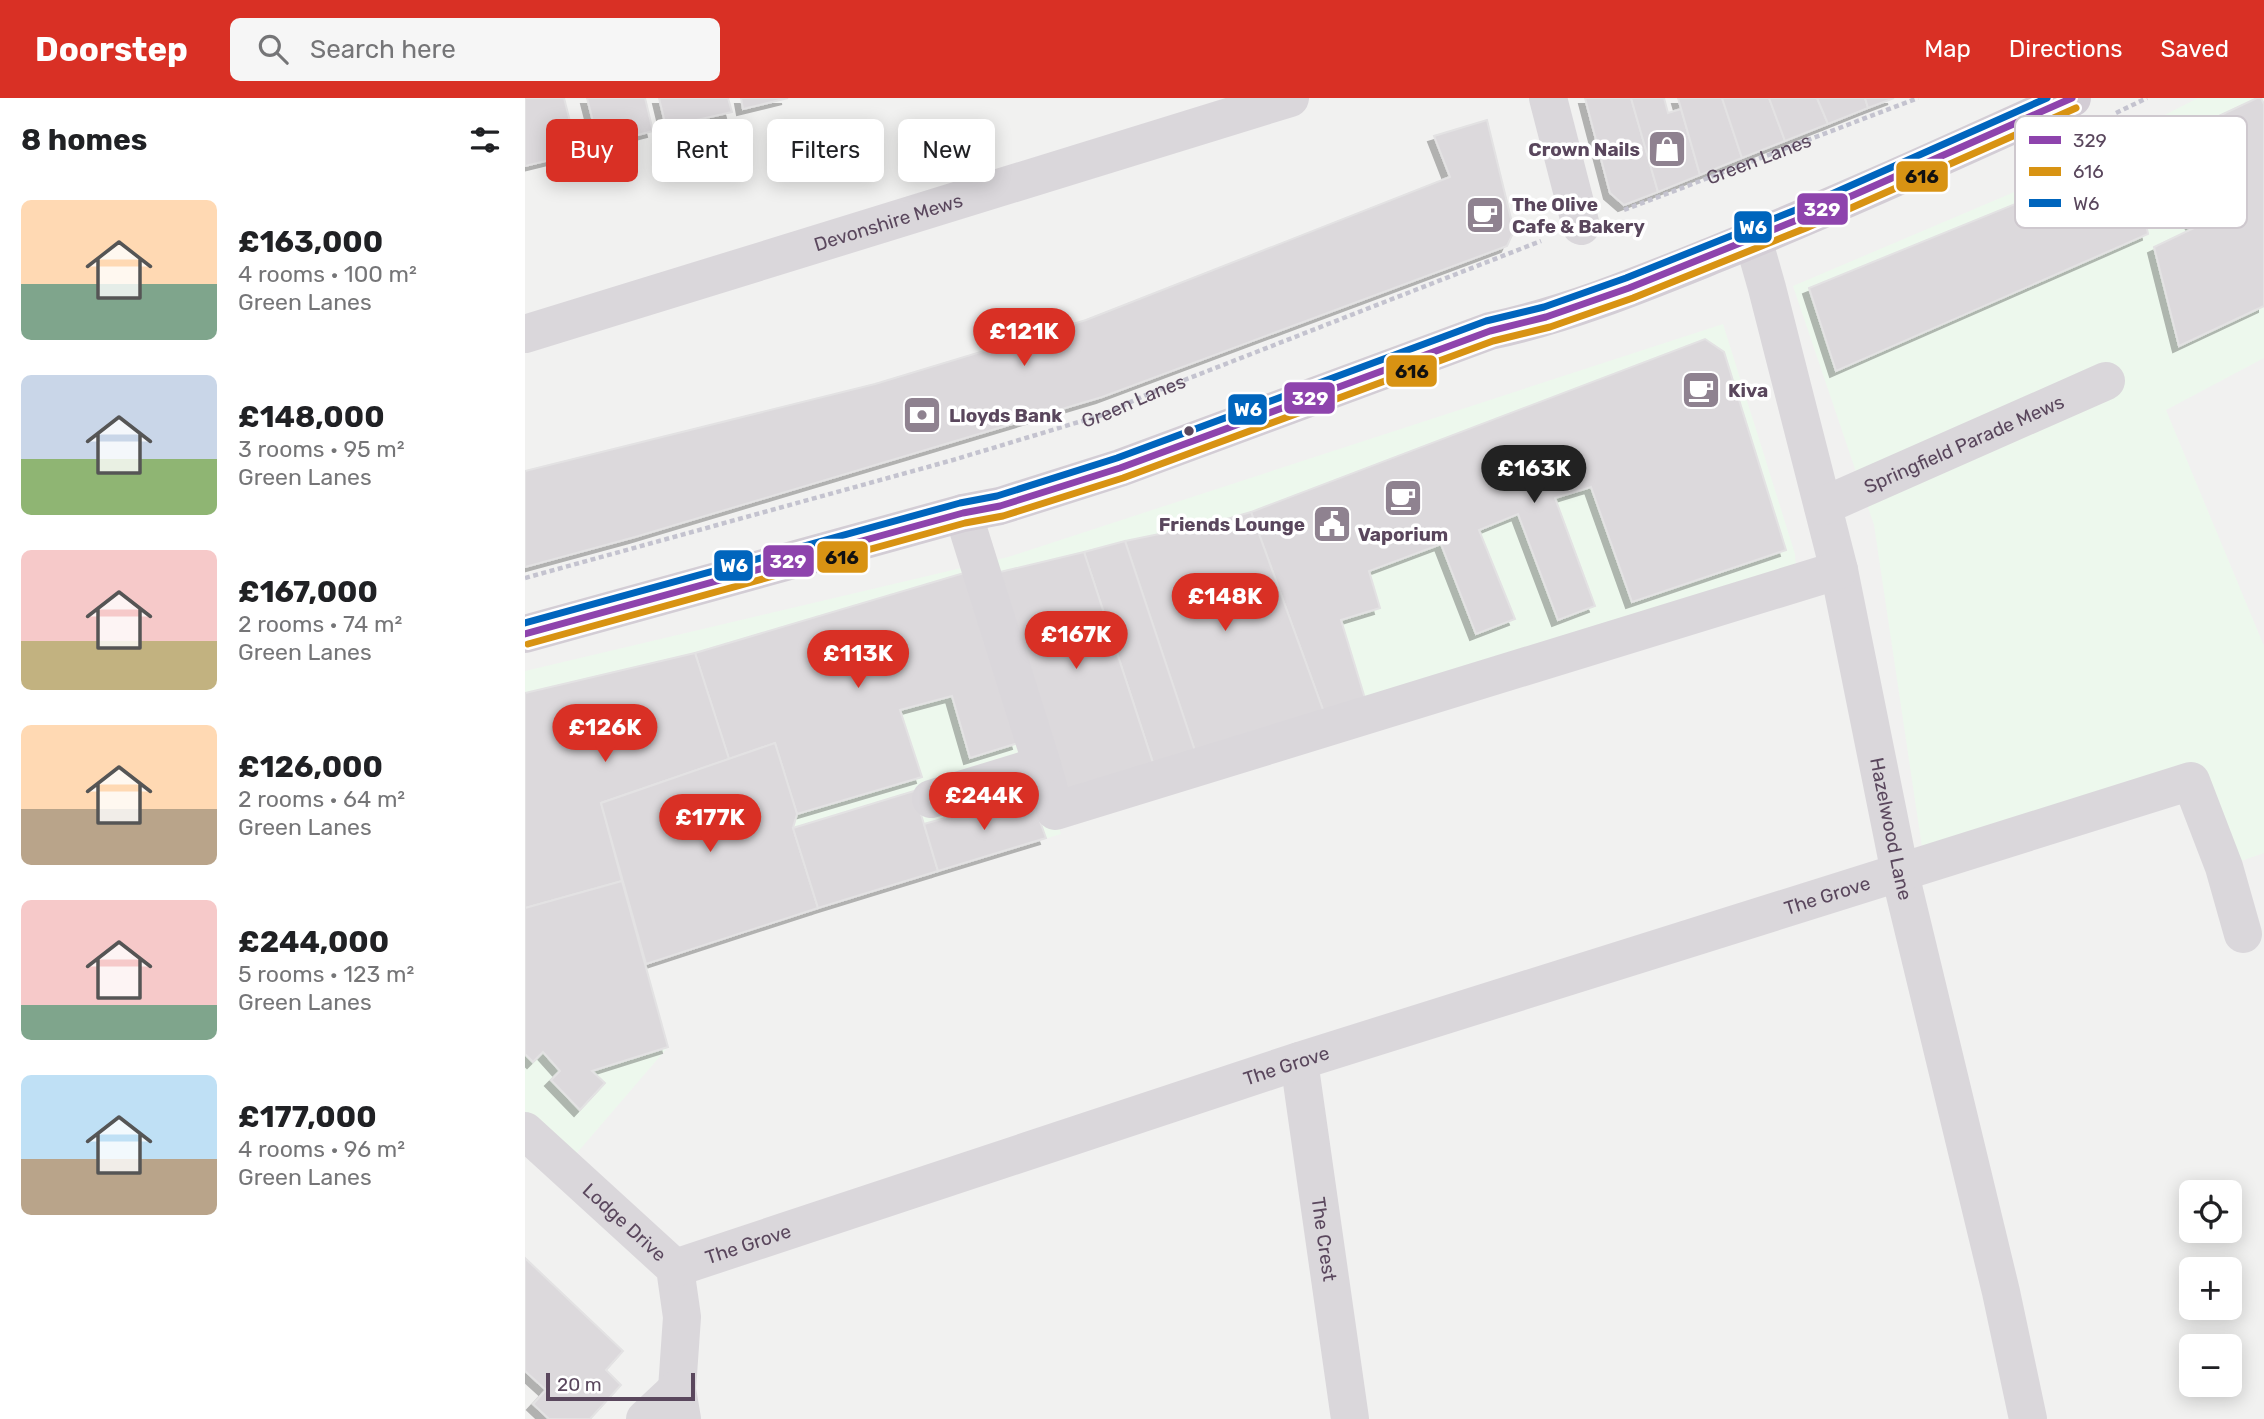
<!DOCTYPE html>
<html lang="en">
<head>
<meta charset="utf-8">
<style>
  body { margin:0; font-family:Rubik,sans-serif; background:#f6f6f6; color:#202124; height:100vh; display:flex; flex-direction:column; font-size:26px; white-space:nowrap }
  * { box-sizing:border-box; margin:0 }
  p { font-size:23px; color:#757577 }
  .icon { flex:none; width:38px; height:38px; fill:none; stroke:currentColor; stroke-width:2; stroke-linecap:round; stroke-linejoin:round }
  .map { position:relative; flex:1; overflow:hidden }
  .drawer { display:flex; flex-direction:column; background:#fff; width:525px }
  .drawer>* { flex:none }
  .hud { position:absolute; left:21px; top:21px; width:665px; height:63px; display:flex; gap:14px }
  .buttons { position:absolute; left:1654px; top:1082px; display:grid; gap:14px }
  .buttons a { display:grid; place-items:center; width:63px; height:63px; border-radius:10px; background:#fff; box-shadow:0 4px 18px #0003; font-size:35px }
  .scale { position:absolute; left:21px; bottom:18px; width:149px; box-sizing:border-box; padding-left:7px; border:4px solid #5a475d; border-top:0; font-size:19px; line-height:24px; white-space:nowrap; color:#5a475d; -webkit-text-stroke:5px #fff; paint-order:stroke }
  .price { position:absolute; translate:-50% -60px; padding:0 16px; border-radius:24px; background:#d93025; color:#fff; font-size:23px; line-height:46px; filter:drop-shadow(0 2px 4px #0008) }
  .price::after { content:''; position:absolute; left:50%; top:42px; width:21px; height:16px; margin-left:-10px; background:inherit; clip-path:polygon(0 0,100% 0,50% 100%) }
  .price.current { background:#222; color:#fff }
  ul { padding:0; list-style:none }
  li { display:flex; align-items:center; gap:21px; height:175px; padding:0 21px }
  li span { display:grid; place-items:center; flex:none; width:196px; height:140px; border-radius:10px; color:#555 }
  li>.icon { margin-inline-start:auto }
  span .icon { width:84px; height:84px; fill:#fffc; stroke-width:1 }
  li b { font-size:30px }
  h2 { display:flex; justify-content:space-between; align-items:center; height:84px; padding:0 21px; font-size:30px }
  .chip { padding:0 24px; border-radius:10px; background:#fff; box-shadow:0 4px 18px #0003; font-size:24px; line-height:63px }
  .chip.current { background:#d93025; color:#fff }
  header { display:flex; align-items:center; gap:42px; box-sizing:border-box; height:98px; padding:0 35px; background:#d93025; color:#fff }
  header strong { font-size:33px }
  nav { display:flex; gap:38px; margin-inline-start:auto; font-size:24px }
  .search { width:490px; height:63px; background:#f6f6f6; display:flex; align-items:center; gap:18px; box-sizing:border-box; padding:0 24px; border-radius:10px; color:#757577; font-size:26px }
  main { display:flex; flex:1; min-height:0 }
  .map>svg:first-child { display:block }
  .commercial { fill:#edf8ed }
  .building { fill:#dcd9dc; stroke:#e3e2e3; stroke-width:2; filter:url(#shadow) }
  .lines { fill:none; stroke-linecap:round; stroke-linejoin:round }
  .path { stroke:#c4c3cf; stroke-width:4.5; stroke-dasharray:5 3.5; stroke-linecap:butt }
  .minor { stroke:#dad7db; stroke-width:38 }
  .major { stroke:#d3cdd5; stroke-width:38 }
  .bus-1-casing { stroke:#fff; stroke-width:12 }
  .bus-2-casing { stroke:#fff; stroke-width:12 }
  .bus-3-casing { stroke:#fff; stroke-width:12 }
  .bus-1 { stroke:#8e44ad; stroke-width:7 }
  .bus-2 { stroke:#d89313; stroke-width:7 }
  .bus-3 { stroke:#0065bd; stroke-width:7 }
  .bus-dot { fill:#5a475d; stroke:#fff; stroke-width:2.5 }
  .labels { text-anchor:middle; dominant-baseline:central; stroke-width:7; stroke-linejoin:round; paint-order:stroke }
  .poi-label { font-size:19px; font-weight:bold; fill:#5a475d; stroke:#fff; text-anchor:start }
  .street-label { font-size:19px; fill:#5a475d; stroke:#fff }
  .key { fill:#fff; stroke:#cec8ce; stroke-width:2 }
  .key-label { font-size:19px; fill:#5a475d }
  .line-badge { stroke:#fff; stroke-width:2.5 }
  .badge-label { font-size:19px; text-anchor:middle; font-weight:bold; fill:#fff }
  .pale-badge-label { font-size:19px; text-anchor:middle; font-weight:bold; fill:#111 }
</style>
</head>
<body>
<header>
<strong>Doorstep</strong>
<div class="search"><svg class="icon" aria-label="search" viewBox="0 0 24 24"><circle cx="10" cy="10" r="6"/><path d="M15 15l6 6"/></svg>Search here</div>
<nav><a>Map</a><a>Directions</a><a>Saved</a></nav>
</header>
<main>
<section class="drawer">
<h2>8 homes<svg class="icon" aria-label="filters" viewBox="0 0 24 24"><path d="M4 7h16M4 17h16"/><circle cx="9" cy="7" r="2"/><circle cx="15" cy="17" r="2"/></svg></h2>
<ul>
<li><span style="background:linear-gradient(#ffd9b3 60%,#7fa58c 0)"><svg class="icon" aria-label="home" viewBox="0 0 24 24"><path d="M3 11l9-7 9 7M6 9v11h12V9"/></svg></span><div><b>£163,000</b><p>4 rooms · 100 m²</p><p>Green Lanes</p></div></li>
<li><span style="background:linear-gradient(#c9d6e8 60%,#8fb573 0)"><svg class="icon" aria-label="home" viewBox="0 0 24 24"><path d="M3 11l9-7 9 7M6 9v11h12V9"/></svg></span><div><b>£148,000</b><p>3 rooms · 95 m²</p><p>Green Lanes</p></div></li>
<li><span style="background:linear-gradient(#f6c9c9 65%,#c2b280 0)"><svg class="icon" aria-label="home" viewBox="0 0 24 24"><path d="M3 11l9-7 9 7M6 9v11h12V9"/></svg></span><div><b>£167,000</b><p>2 rooms · 74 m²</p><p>Green Lanes</p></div></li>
<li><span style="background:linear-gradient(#ffd9b3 60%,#b9a48a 0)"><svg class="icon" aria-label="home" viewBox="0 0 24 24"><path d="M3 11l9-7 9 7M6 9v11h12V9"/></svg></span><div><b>£126,000</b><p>2 rooms · 64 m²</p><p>Green Lanes</p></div></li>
<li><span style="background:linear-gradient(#f6c9c9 75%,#7fa58c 0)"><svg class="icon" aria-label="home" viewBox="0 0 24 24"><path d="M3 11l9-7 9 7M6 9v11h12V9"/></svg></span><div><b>£244,000</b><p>5 rooms · 123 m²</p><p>Green Lanes</p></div></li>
<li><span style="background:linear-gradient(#bfe0f5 60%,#b9a48a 0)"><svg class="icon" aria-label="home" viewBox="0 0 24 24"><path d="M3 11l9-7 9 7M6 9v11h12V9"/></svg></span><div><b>£177,000</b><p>4 rooms · 96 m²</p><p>Green Lanes</p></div></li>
</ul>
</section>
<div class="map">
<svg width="1739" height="1321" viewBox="0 0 1739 1321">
  <defs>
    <filter id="shadow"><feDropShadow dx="-6" dy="6" stdDeviation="0" flood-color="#0004"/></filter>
  </defs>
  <rect width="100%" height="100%" fill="#f1f1f0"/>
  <g class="commercial">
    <polygon points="1673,0 1739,0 1739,260 1641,312 1739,548 1739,755 1699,769 1666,683 1398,756 1349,427 1268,188 1487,95"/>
    <polygon points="1198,226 1270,456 1271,470 530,714 536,736 293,810 121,866 143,949 39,1070 0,1033 0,573 483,459"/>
  </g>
  <g class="building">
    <polygon points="0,0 39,0 53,55 0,68"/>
    <polygon points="62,0 120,0 128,33 74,47"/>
    <polygon points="134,0 203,0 207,14 141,29"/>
    <polygon points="216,0 263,0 218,11"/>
    <polygon points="1060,0 1106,0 1133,94 1099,107 1085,95"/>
    <polygon points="1106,0 1139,0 1143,15 1156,11 1175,77 1133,94"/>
    <polygon points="1153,0 1197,0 1217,60 1175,77"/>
    <polygon points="1197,0 1244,0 1260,43 1217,60"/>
    <polygon points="1244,0 1292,0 1303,26 1260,43"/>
    <polygon points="1292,0 1340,0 1343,10 1303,26"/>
    <polygon points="1340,0 1369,0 1343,10"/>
    <polygon points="1732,0 1736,0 1739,6 1739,208 1654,248 1629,149 1669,130 1630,48"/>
    <polygon points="962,22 989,133 982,148 577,299 110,439 0,469 0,373 350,286 561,222 925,79 909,38"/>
    <polygon points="1608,58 1623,136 1311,273 1284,190"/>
    <polygon points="1180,241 1199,254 1261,452 1107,504 1066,389 1030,400 1070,508 1033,522 993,416 954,432 990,521 951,536 916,446 844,473 855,510 816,522 842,607 801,620 726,414"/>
    <polygon points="726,414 801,620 671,656 600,443 688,425"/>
    <polygon points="600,443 671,656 629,668 559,454"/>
    <polygon points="559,454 629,668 542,691 475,474"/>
    <polygon points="439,475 493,645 445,660 427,598 375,612 397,679 272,716 250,645 204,661 170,555"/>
    <polygon points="170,555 204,661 76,705 97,783 0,810 0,595"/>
    <polygon points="250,645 272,716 268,730 293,810 121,866 76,705"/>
    <polygon points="389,693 413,773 293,810 268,730"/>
    <polygon points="505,696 521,740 413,773 399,726"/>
    <polygon points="97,783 143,949 67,973 80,985 55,1012 26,982 35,973 18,954 8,964 0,956 0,810"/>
    <polygon points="0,1160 98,1253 81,1272 96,1287 65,1321 24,1321 8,1306 21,1292 0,1273"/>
  </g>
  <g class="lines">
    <g class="path">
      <polyline points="1591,15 1622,0"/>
      <path id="s1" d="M 1099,112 L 1393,0"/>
      <path id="s2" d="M 0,480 L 428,362 L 577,317 L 621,297 L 1016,143"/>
    </g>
    <g class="minor">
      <polyline points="1023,0 1056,128"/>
      <path id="s3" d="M 1228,141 L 1242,190 L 1314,472 L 1376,780 L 1476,1194 L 1503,1321"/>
      <path id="s4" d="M 0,236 L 765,0"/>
      <path id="s5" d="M 1298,408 L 1581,283"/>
      <polyline points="517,667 530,713 1314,472"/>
      <polyline points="406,701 517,667 438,415"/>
      <path id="s6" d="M 774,963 L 825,1321"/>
      <path id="s7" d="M 0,1033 L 150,1170 L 157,1219 L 152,1291 L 157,1321"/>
      <path id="s8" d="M 150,1170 L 774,963 L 1666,683 L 1699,769 L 1718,836"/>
      <polyline points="120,1321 152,1291"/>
    </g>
    <path class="major" d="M 0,536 L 438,415 L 475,408 L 595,370 L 965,233 C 1041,217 1114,187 1186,158 C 1308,109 1428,54 1547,0"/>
    <g class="bus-1-casing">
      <polyline id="bus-1" points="0,536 438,415 475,408 595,370 965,233 1021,219 1104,190 1277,120 1547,0"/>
    </g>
    <g class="bus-2-casing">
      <polyline id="bus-2" points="3,546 440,425 478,418 598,380 968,243 1025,229 1108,200 1281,130 1551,10"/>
    </g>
    <g class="bus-3-casing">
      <polyline id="bus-3" points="0,525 435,405 472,398 592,360 961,223 1019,209 1101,180 1273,111 1522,0"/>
    </g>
    <use href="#bus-1" class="bus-1"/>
    <use href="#bus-2" class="bus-2"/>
    <use href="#bus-3" class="bus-3"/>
  </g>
  <defs>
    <g id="shop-square" transform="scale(2.0125)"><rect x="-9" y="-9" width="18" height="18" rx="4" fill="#8f8290" stroke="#fff"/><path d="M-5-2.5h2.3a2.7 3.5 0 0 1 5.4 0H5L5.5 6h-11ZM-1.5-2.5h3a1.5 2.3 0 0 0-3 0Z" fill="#fff"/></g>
    <g id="cafe-square" transform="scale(2.0125)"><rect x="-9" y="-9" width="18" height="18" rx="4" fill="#8f8290" stroke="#fff"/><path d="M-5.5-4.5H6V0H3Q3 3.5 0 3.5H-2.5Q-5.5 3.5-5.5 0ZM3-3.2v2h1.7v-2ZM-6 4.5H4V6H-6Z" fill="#fff"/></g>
    <g id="bank-square" transform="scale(2.0125)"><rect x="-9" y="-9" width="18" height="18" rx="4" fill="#8f8290" stroke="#fff"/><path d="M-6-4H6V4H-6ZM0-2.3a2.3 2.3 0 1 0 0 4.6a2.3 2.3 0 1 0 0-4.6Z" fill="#fff"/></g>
    <g id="civic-square" transform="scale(2.0125)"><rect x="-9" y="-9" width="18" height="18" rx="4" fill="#8f8290" stroke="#fff"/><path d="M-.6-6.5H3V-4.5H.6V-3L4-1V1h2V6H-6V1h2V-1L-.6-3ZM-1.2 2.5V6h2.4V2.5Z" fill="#fff"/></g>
  </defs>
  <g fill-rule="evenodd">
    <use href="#shop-square" x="1142" y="51"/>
    <use href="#cafe-square" x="960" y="117"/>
    <use href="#cafe-square" x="1176" y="292"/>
    <use href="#bank-square" x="397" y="317"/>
    <use href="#cafe-square" x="878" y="400"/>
    <use href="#civic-square" x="807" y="426"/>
  </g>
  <circle class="bus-dot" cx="664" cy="333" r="6"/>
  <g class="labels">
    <g class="poi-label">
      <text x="1115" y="51" text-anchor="end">Crown Nails</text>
      <text x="987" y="106">The Olive<tspan x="987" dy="22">Cafe &amp; Bakery</tspan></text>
      <text x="1203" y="292">Kiva</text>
      <text x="424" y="317">Lloyds Bank</text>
      <text x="780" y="426" text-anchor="end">Friends Lounge</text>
      <text x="878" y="436" text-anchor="middle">Vaporium</text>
    </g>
    <g class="street-label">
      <text stroke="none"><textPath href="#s1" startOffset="144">Green Lanes</textPath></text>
      <text stroke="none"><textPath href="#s4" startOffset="380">Devonshire Mews</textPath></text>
      <text stroke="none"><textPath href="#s2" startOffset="634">Green Lanes</textPath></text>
      <text stroke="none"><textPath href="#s5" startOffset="154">Springfield Parade Mews</textPath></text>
      <text stroke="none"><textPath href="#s3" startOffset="606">Hazelwood Lane</textPath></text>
      <text stroke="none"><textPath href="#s8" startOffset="1211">The Grove</textPath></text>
      <text stroke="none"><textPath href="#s8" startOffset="644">The Grove</textPath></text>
      <text stroke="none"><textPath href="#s7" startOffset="135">Lodge Drive</textPath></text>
      <text stroke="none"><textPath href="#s6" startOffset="180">The Crest</textPath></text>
      <text stroke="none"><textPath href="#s8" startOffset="77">The Grove</textPath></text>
    </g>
  </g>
  <rect x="1490" y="18" width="232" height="112" rx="10" class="key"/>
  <rect x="1504" y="38" width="32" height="8" fill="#8e44ad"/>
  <rect x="1504" y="69" width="32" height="9" fill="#d89313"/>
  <rect x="1504" y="101" width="32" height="8" fill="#0065bd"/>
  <g class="key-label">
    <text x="1548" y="49">329</text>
    <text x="1548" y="80">616</text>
    <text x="1548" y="112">W6</text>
  </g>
  <g class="line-badge">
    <rect x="1370" y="62" width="54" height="33" rx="7" fill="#d89313"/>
    <rect x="1271" y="94" width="53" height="34" rx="7" fill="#8e44ad"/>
    <rect x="1208" y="112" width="40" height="34" rx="7" fill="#0065bd"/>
    <rect x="860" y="256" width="53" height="34" rx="7" fill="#d89313"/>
    <rect x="758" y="283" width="53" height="34" rx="7" fill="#8e44ad"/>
    <rect x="702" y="295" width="41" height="33" rx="7" fill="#0065bd"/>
    <rect x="291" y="442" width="53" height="34" rx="7" fill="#d89313"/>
    <rect x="237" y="446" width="53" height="34" rx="7" fill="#8e44ad"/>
    <rect x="188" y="451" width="41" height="33" rx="7" fill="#0065bd"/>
  </g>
  <g class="badge-label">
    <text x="1297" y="118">329</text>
    <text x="1228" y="136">W6</text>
    <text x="785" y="307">329</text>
    <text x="723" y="318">W6</text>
    <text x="263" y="470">329</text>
    <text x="209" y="474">W6</text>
  </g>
  <g class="pale-badge-label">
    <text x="1397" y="85">616</text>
    <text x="887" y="280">616</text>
    <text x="317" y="466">616</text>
  </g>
</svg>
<div class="buttons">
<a><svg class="icon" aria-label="locate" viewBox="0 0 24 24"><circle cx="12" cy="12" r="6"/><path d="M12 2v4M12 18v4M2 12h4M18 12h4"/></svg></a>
<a>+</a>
<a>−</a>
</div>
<div class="scale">20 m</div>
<b class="price" style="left:499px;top:270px">£121K</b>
<b class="price current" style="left:1009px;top:407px">£163K</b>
<b class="price" style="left:700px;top:535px">£148K</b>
<b class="price" style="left:551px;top:573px">£167K</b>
<b class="price" style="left:333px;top:592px">£113K</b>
<b class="price" style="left:80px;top:666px">£126K</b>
<b class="price" style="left:459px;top:734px">£244K</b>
<b class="price" style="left:185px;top:756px">£177K</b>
<div class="hud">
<a class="chip current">Buy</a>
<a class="chip">Rent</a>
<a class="chip">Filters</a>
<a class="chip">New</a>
</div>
</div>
</main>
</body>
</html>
